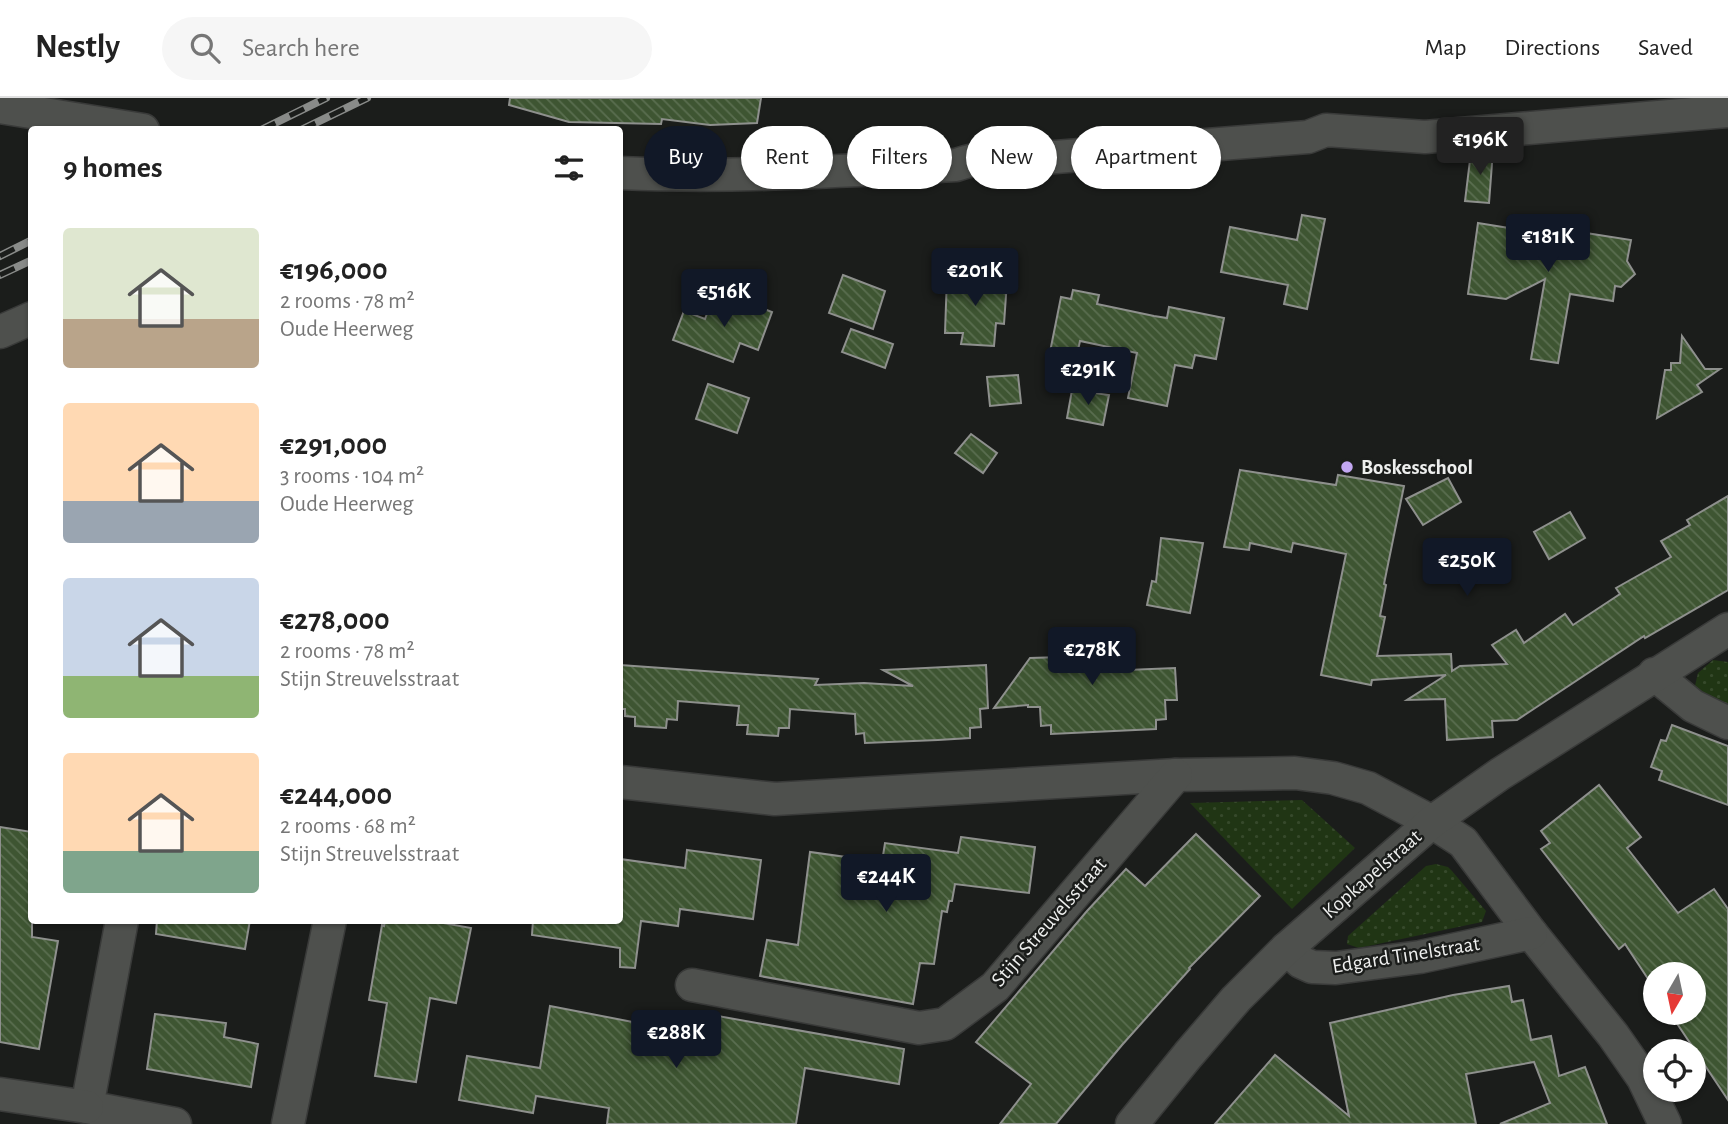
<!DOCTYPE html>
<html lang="en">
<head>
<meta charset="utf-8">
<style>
  body { margin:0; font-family:"Alegreya Sans",sans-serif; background:#f6f6f6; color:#222; height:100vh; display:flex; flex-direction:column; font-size:26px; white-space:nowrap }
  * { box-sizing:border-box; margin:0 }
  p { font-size:23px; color:#767676 }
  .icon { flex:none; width:38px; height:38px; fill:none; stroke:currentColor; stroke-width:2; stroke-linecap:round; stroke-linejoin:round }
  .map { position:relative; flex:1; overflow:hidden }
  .sheet { position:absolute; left:28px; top:28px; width:595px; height:798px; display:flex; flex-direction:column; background:#fff; border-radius:7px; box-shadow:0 2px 5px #0004 }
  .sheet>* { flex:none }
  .top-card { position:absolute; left:644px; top:28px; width:665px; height:63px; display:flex; gap:14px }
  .needle { width:46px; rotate:189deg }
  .buttons { position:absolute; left:1643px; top:864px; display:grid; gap:14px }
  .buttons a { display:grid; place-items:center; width:63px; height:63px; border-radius:50%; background:#fff; box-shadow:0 2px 5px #0004; font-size:35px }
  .price { position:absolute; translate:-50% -60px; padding:0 16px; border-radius:7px; background:#111827; color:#fff; font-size:23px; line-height:46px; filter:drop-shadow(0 2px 4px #0008) }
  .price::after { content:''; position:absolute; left:50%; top:42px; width:21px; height:16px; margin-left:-10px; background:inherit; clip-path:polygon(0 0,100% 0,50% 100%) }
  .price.on { background:#222; color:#fff }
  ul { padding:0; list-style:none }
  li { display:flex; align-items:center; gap:21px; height:175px; padding:0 35px }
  li span { display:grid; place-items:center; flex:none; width:196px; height:140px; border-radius:7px; color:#555 }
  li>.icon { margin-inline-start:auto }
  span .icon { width:84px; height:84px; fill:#fffc; stroke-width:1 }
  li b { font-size:30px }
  h2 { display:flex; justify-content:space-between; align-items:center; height:84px; padding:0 35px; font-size:30px }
  .tag { padding:0 24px; border-radius:32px; background:#fff; box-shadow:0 2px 5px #0004; font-size:24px; line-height:63px }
  .tag.on { background:#111827; color:#fff }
  header { display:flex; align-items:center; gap:42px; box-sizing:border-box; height:98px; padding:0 35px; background:#fff; border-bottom:2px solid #e0e0e0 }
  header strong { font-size:33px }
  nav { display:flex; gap:38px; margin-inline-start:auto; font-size:24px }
  .search { width:490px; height:63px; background:#f6f6f6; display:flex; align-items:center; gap:18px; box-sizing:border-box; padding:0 24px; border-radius:38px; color:#767676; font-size:26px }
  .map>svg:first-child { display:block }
  .grass { fill:url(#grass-dots) }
  .building { fill:url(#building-back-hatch); stroke:#8e908d; stroke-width:2 }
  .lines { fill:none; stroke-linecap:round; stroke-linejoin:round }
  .street-casing { stroke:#393a39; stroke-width:35 }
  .street { stroke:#4e504d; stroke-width:32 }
  .rail-casing { stroke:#898b89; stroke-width:8 }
  .rail { stroke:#1b1d1b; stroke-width:5; stroke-dasharray:16; stroke-linecap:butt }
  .poi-dot { fill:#c3a7f2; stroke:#1b1d1b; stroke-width:2.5 }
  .labels { text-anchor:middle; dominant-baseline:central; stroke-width:5; stroke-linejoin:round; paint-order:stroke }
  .poi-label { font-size:21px; font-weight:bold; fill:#eeefee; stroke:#1b1d1b; text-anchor:start }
  .street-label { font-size:21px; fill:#eeefee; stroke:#1b1d1b }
</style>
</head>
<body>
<header>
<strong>Nestly</strong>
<div class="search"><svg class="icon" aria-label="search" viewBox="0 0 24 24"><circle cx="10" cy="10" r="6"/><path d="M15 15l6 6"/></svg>Search here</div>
<nav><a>Map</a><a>Directions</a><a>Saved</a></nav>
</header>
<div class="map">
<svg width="1728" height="1026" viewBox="0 0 1728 1026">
  <defs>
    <pattern id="grass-dots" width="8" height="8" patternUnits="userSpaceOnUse" patternTransform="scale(1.75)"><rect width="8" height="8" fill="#203514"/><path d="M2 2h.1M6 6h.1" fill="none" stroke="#36492b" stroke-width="1.8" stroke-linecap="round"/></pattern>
    <pattern id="building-back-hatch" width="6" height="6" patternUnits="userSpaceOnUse" patternTransform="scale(1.75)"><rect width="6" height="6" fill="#3e5532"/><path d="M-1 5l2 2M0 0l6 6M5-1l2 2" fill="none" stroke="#5a6e50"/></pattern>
  </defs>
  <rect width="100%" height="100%" fill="#1b1d1b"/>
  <g class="grass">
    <polygon points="1713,562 1728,564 1728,616 1694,592 1698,575"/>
    <polygon points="1302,702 1355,750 1292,811 1190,705"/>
    <polygon points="1436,766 1448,769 1452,773 1486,813 1482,824 1359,850 1347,846 1348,838 1426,768"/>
  </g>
  <g class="building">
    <polygon points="510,0 761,0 757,25 710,27 662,21 661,26 569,24 509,7"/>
    <polygon points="1493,52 1489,105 1465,103 1471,54"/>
    <polygon points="1302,117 1325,121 1307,211 1284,206 1288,187 1221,174 1230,129 1297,142"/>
    <polygon points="1478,125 1572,140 1573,133 1631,142 1627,163 1635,176 1621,189 1615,188 1613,203 1570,196 1558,265 1531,261 1545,181 1506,201 1468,196"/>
    <polygon points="974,173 984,181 1007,183 1004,226 996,225 994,248 961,246 963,235 945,235 947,178 964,179"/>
    <polygon points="843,177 885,193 873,231 829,215"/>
    <polygon points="1073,192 1099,197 1097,206 1154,218 1167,220 1169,209 1224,220 1216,261 1195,257 1192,270 1175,267 1167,308 1128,300 1137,255 1080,243 1073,275 1047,269 1061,199 1071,201"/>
    <polygon points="730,198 772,214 758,252 740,245 733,264 673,242 684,213 705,221 711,205 726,210"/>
    <polygon points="851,231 893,246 885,270 842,254"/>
    <polygon points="1682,238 1705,271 1720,271 1697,287 1702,294 1657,320 1665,272 1671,272 1671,265 1680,265"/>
    <polygon points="1018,277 1021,305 990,308 987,279"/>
    <polygon points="708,286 749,300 737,335 696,321"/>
    <polygon points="1072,292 1109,297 1103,327 1067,320"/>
    <polygon points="971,336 997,355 983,375 955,355"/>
    <polygon points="1240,372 1336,387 1338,377 1404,388 1384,486 1386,487 1380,518 1385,519 1377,558 1451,556 1452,573 1460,568 1507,566 1492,547 1516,532 1524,545 1565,516 1573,527 1620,496 1616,490 1671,459 1661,443 1690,427 1687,422 1728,398 1728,492 1645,540 1644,538 1517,622 1492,623 1493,639 1447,642 1445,601 1407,602 1446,577 1372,582 1371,587 1321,577 1346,456 1293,445 1291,454 1250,445 1249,452 1224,449"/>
    <polygon points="1448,380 1461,404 1423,427 1406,401"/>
    <polygon points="1570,414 1585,440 1549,461 1534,434"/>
    <polygon points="1161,440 1203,445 1190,515 1147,507 1152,483 1156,484"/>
    <polygon points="1123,531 1127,572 1175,570 1177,602 1165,602 1166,621 1156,622 1156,631 1051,636 1051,627 1041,628 1040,609 1028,609 1028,607 994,610 1030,560 1062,559 1061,535"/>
    <polygon points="620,567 818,581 815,587 864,585 913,588 883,572 986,567 988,610 980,611 981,629 970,630 970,640 938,642 865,645 864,635 856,636 855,616 790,611 789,630 779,630 778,638 747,636 748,627 737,627 739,608 678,603 677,622 667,621 666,630 635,628 635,619 625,618 625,611 620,611"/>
    <polygon points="1672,627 1728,648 1728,707 1659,682 1662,673 1651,669 1661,642 1666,643"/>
    <polygon points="1599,687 1641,739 1627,750 1678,815 1714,791 1728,811 1728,1002 1670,915 1694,915 1694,877 1656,877 1656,893 1625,846 1619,851 1541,751 1550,745 1541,733"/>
    <polygon points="0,729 32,734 32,839 58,843 39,951 0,944"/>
    <polygon points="1196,736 1260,798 1189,870 1190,871 1122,947 1056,1026 1000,1026 1031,986 976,944 1087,813 1126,771 1145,788"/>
    <polygon points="961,739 1035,749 1029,795 955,786 952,803 949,803 947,814 942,813 934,866 920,865 913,906 760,878 767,842 798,847 810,754 882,764 885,745 958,755"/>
    <polygon points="687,752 761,762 753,821 680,811 678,828 641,823 635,870 620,869 620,850 532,837 533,822 620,822 620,761 685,770"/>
    <polygon points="157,822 250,822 245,851 156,836"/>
    <polygon points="385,822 427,822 471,830 456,905 430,900 416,984 375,978 387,905 369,902 382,827 384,828"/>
    <polygon points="1509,888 1512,904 1523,902 1531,942 1551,938 1559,978 1585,969 1607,1026 1500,1026 1550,1005 1534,964 1466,976 1476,1026 1215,1026 1275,957 1349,1018 1330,925 1453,897"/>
    <polygon points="550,908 638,925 636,935 690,943 695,914 904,951 899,986 805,970 796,1026 607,1026 609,1010 572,1004 536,998 533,1015 459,1002 467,958 540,970"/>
    <polygon points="155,916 226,925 224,939 258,946 251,989 147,971"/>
  </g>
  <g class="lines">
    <g class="street-casing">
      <g id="street">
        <polyline points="0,9 143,32"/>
        <path d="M 620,75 C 732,80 844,73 956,67 C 982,58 1003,57 1030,61 L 1308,39 L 1326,32 L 1425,39 L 1728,13"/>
        <polyline points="0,234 32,220"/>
        <polyline points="1654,576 1693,608 1728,625"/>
        <polyline points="620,684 775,701 1176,677 1295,675 1333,680 1368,690 1432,724 1463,744 1531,835 1613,937 1643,980 1665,1026"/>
        <polyline points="122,822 87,1009 175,1026"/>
        <polyline points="1286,851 1301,864 1312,869 1336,870 1420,859 1531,835"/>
        <polyline points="692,887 919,930 945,926 995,889 1176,677"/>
        <polyline points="0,996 87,1009"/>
        <polyline points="288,1026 330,822"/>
        <polyline points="1132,1026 1188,957 1236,901 1286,851 1432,724 1500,676 1728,531"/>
      </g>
    </g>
    <use href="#street" class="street"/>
    <g class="rail-casing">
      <g id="rail">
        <polyline points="261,32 326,0"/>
        <polyline points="301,32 367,0"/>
        <polyline points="0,158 32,142"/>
        <polyline points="0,177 32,162"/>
      </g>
    </g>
    <use href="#rail" class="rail"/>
  </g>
  <circle class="poi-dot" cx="1347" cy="369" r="7"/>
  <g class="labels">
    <g class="poi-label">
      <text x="1361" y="369">Boskesschool</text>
    </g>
    <g class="street-label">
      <text transform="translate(1372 776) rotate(-41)">Kopkapelstraat</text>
      <text transform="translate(1049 824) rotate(-49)">Stijn Streuvelsstraat</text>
      <text transform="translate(1406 857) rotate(-9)">Edgard Tinelstraat</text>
    </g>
  </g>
</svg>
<div class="buttons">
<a><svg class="needle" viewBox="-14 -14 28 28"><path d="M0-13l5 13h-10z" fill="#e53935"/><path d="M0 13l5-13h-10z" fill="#767676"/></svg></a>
<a><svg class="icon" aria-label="locate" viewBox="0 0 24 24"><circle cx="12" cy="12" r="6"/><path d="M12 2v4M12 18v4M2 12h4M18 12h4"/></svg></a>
</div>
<b class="price on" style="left:1480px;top:79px">€196K</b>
<b class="price" style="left:1548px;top:176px">€181K</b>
<b class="price" style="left:975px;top:210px">€201K</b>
<b class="price" style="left:724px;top:231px">€516K</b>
<b class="price" style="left:1088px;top:309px">€291K</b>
<b class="price" style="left:1467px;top:500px">€250K</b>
<b class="price" style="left:1092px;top:589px">€278K</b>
<b class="price" style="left:886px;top:816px">€244K</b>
<b class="price" style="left:676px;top:972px">€288K</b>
<div class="top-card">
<a class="tag on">Buy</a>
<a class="tag">Rent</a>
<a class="tag">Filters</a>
<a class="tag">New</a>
<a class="tag">Apartment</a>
</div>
<section class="sheet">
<h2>9 homes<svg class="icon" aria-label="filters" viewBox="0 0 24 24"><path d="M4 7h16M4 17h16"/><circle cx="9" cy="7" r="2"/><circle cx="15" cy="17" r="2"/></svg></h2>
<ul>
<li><span style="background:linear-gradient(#dfe7d0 65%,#b9a48a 0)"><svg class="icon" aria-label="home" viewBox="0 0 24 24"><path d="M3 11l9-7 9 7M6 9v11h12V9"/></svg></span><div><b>€196,000</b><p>2 rooms · 78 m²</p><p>Oude Heerweg</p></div></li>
<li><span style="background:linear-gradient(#ffd9b3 70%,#9aa5b1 0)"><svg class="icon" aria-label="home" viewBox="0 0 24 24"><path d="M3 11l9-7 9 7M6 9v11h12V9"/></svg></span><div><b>€291,000</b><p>3 rooms · 104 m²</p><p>Oude Heerweg</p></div></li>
<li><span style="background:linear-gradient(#c9d6e8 70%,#8fb573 0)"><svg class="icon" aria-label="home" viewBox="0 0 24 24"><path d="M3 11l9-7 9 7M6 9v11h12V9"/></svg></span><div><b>€278,000</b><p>2 rooms · 78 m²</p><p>Stijn Streuvelsstraat</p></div></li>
<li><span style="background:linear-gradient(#ffd9b3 70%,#7fa58c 0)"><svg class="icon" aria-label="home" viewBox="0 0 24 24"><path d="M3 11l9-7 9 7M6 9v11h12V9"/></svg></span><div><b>€244,000</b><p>2 rooms · 68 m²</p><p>Stijn Streuvelsstraat</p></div></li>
</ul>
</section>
</div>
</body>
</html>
